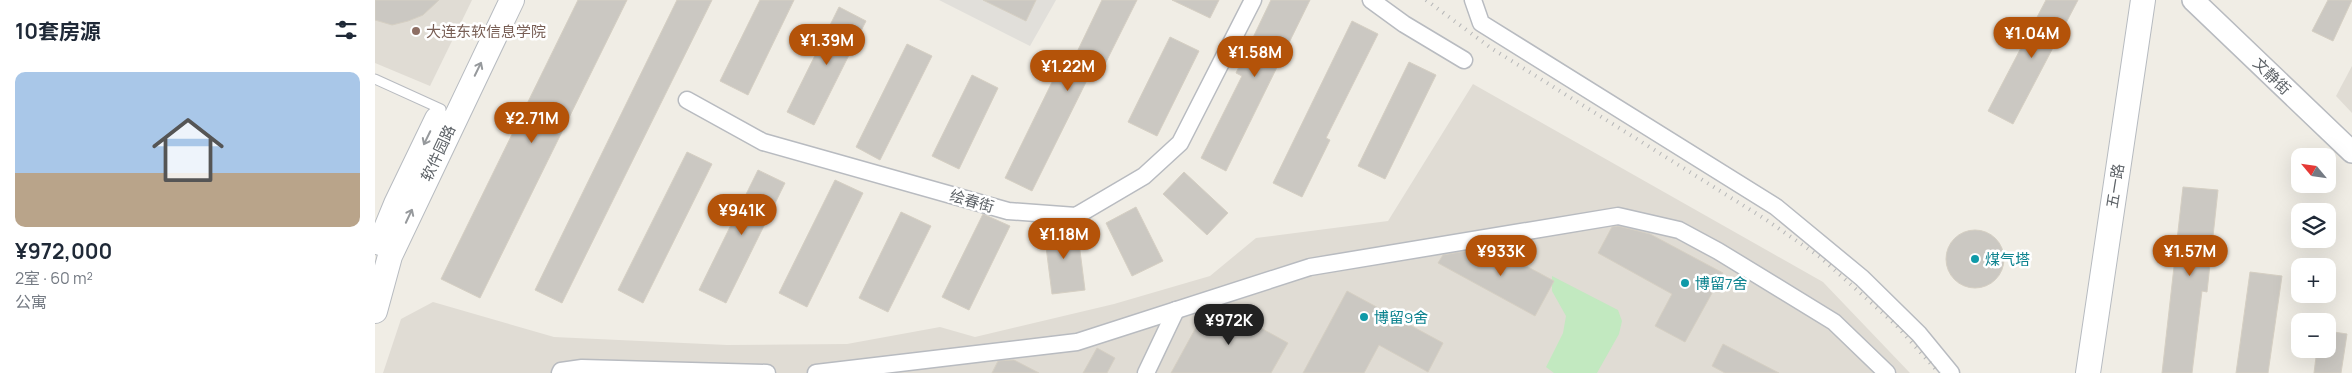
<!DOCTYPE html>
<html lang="zh">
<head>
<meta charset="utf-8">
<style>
  body { margin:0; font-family:Manrope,"Noto Sans SC",sans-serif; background:#f2f2f3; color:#1f2937; height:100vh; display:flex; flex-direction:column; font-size:19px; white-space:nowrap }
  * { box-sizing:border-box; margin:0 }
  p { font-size:16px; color:#747a83 }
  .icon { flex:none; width:28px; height:28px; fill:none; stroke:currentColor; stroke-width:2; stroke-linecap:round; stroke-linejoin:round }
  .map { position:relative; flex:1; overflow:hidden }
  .drawer { display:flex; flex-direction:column; background:#fff; width:375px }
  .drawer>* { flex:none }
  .needle { width:32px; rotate:299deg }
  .buttons { position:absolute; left:1916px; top:148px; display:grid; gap:10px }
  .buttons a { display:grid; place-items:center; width:45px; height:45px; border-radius:10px; background:#fff; box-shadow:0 5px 20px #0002; font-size:25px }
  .price { position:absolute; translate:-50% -42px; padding:0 11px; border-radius:18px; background:#b45309; color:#fff; font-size:16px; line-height:32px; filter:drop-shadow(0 1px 2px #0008) }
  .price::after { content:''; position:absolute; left:50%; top:30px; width:15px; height:11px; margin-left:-8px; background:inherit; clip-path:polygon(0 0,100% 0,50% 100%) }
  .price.selected { background:#222; color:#fff }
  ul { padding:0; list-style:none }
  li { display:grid; align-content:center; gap:10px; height:265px; padding:0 15px }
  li+li { border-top:1px solid #e0e1e3 }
  li span { display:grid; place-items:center; height:155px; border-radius:10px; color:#555 }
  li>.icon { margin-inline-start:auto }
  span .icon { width:90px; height:90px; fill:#fffc; stroke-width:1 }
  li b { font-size:21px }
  h2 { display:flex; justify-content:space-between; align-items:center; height:60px; padding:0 15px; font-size:21px }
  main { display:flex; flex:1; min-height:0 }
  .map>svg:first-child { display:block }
  .industrial { fill:#e1dfda }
  .education { fill:#e0dcd4 }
  .green { fill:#c2e9c0 }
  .building { fill:#cbc8c2; stroke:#d5cfc3 }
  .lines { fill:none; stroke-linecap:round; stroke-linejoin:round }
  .service-casing { stroke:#b8bbc0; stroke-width:11 }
  .minor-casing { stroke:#b8bbc0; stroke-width:19 }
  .tertiary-casing { stroke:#b8bbc0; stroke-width:24 }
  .secondary-casing { stroke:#b7bbc0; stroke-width:26 }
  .service { stroke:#fff; stroke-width:9 }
  .minor { stroke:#fff; stroke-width:16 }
  .tertiary { stroke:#fff; stroke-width:21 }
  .secondary { stroke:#fff; stroke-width:24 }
  .rail { stroke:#b6b7b8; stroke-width:4; stroke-dasharray:1 6; stroke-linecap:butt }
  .oneway { stroke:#96999c }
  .education-dot { fill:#8d6e63; stroke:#fff; stroke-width:2 }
  .culture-dot { fill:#0f9aa8; stroke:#fff; stroke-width:2 }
  .labels { text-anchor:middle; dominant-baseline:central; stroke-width:5; stroke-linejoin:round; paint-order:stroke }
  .education-label { font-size:15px; fill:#785e54; stroke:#fff; text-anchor:start }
  .street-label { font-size:15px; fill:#5d6267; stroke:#fff }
  .culture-label { font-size:15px; fill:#0d838f; stroke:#fff; text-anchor:start }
</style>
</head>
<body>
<main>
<section class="drawer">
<h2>10套房源<svg class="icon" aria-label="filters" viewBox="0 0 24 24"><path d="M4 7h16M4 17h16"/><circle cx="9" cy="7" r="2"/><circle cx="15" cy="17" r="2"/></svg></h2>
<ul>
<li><span style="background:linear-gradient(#a9c7e8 65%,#b9a48a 0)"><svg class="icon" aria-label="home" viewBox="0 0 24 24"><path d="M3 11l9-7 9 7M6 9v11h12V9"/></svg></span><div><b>¥972,000</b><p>2室 · 60 m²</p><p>公寓</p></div></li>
</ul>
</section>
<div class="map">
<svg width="1977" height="373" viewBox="0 0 1977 373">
  <rect width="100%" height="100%" fill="#f0ede5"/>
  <polygon class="industrial" points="564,0 681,0 655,46"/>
  <g class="education">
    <polygon points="0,0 97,0 55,86 0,63"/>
    <polygon points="1977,66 1977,113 1961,96"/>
    <polygon points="1098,84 1448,282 1535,373 8,373 26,319 58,302 179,337 352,345 472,344 565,327 600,337 739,304 835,276 881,238 1013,221"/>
  </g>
  <polygon class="green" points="1177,276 1243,310 1247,321 1244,334 1222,373 1179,373 1171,367 1188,333 1191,316 1177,291"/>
  <g class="building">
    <polygon points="0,0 64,0 48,15 33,21 17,25 0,20"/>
    <polygon points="203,0 252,0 105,298 66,279"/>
    <polygon points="302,0 337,0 187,303 160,290"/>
    <polygon points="385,0 419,0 373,95 345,81"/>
    <polygon points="608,0 661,0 651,21"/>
    <polygon points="727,0 762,0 725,74 717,70 657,191 630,178 682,72 690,77"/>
    <polygon points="797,0 844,0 835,18"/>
    <polygon points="896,0 935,0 851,171 826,158 867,76 861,73"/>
    <polygon points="1671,0 1703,0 1638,124 1613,111"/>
    <polygon points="1953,0 1977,0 1958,41 1937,31"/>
    <polygon points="464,7 491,21 439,125 412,112"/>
    <polygon points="977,21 1003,34 951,138 955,140 927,197 898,183"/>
    <polygon points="795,37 824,51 782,136 753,122"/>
    <polygon points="532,44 557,56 505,160 481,147"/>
    <polygon points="1034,62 1061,75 1010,179 983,166"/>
    <polygon points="597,75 623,88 584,169 557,156"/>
    <polygon points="312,152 337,164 268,303 243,290"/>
    <polygon points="383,170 410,183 351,303 324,290"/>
    <polygon points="809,172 853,213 832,235 788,194"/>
    <polygon points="460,180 488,193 432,307 404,293"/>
    <polygon points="1808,187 1843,190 1832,292 1827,291 1817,373 1787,373"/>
    <polygon points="761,207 788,261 757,276 731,223"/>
    <polygon points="526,212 556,226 513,312 484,298"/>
    <polygon points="608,214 635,226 594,310 567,297"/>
    <polygon points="1243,226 1275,234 1348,273 1310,342 1280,326 1297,294 1223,253 1237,227"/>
    <polygon points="702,227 710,290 677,294 669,231"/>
    <circle cx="1600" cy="259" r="29"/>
    <polygon points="1116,247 1179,281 1160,316 1063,263 1068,255"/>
    <polygon points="1875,272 1907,276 1893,373 1861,373"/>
    <polygon points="972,291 1068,343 1053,372 1004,345 989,373 928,373"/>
    <polygon points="846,306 913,343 896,373 796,373 830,311"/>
    <polygon points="1952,331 1972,334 1966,373 1939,373 1942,349 1952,349"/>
    <polygon points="1348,344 1404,373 1350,373 1337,366"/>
    <polygon points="722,348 740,358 732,373 708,373"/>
    <polygon points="639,360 664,373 617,373 623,361"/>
  </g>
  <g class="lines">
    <g class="service-casing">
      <polyline id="service" points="0,79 66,109"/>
    </g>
    <g class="minor-casing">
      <g id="minor">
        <polyline points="996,0 1029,24 1089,60"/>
        <polyline points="1098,0 1106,23 1401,207 1487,278 1544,334 1576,373"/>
        <polyline points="312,100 388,142 633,211 701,216 769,176 805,143 878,0"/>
        <polyline points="185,373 186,371 207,368 392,373"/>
        <polyline points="441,373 702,342 935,267 1243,216 1304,230 1343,251 1459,322 1512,373"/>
        <polyline points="771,373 801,310"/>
      </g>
    </g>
    <g class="tertiary-casing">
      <polyline id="tertiary" points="1818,0 1977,152"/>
    </g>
    <g class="secondary-casing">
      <g id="secondary">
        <polyline points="5,243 21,204 62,119"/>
        <polyline points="0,311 15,256 137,0"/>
        <polyline points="1713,373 1768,0"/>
      </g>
    </g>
    <use href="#service" class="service"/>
    <use href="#minor" class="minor"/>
    <use href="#tertiary" class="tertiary"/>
    <use href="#secondary" class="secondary"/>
    <polyline class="rail" points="1051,0 1116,48 1390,219 1445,257 1521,325 1564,373"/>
  </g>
  <defs><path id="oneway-shaft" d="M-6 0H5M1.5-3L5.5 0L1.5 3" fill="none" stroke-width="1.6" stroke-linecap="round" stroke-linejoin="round" transform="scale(1.25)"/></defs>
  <g class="oneway">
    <use href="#oneway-shaft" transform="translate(103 69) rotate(-64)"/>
    <use href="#oneway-shaft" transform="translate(52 138) rotate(116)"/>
    <use href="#oneway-shaft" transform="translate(34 216) rotate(-65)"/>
  </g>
  <circle class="education-dot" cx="41" cy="31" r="5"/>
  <g class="culture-dot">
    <circle cx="1600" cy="259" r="5"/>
    <circle cx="1310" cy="283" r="5"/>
    <circle cx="989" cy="317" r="5"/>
  </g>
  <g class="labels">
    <g class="education-label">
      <text x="51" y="31">大连东软信息学院</text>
    </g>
    <g class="street-label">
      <text transform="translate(1897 76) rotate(44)">文静街</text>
      <text transform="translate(63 153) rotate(-65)">软件园路</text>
      <text transform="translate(1740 186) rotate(-81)">五一路</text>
      <text transform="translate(597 201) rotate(16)">绘春街</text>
    </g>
    <g class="culture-label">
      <text x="1610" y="259">煤气塔</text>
      <text x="1320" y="283">博留7舍</text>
      <text x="999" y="317">博留9舍</text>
    </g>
  </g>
</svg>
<div class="buttons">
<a><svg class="needle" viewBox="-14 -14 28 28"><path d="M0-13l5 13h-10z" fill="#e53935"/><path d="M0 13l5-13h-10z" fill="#747a83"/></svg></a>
<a><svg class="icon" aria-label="layers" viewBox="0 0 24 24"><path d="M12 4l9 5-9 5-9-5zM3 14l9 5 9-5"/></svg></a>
<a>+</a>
<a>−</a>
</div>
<b class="price" style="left:1657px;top:59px">¥1.04M</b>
<b class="price" style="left:452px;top:66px">¥1.39M</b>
<b class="price" style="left:880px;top:78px">¥1.58M</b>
<b class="price" style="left:693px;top:92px">¥1.22M</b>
<b class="price" style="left:157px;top:144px">¥2.71M</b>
<b class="price" style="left:367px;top:236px">¥941K</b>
<b class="price" style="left:689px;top:260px">¥1.18M</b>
<b class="price" style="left:1126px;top:277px">¥933K</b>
<b class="price" style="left:1815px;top:277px">¥1.57M</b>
<b class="price selected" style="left:854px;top:346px">¥972K</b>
</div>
</main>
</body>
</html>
